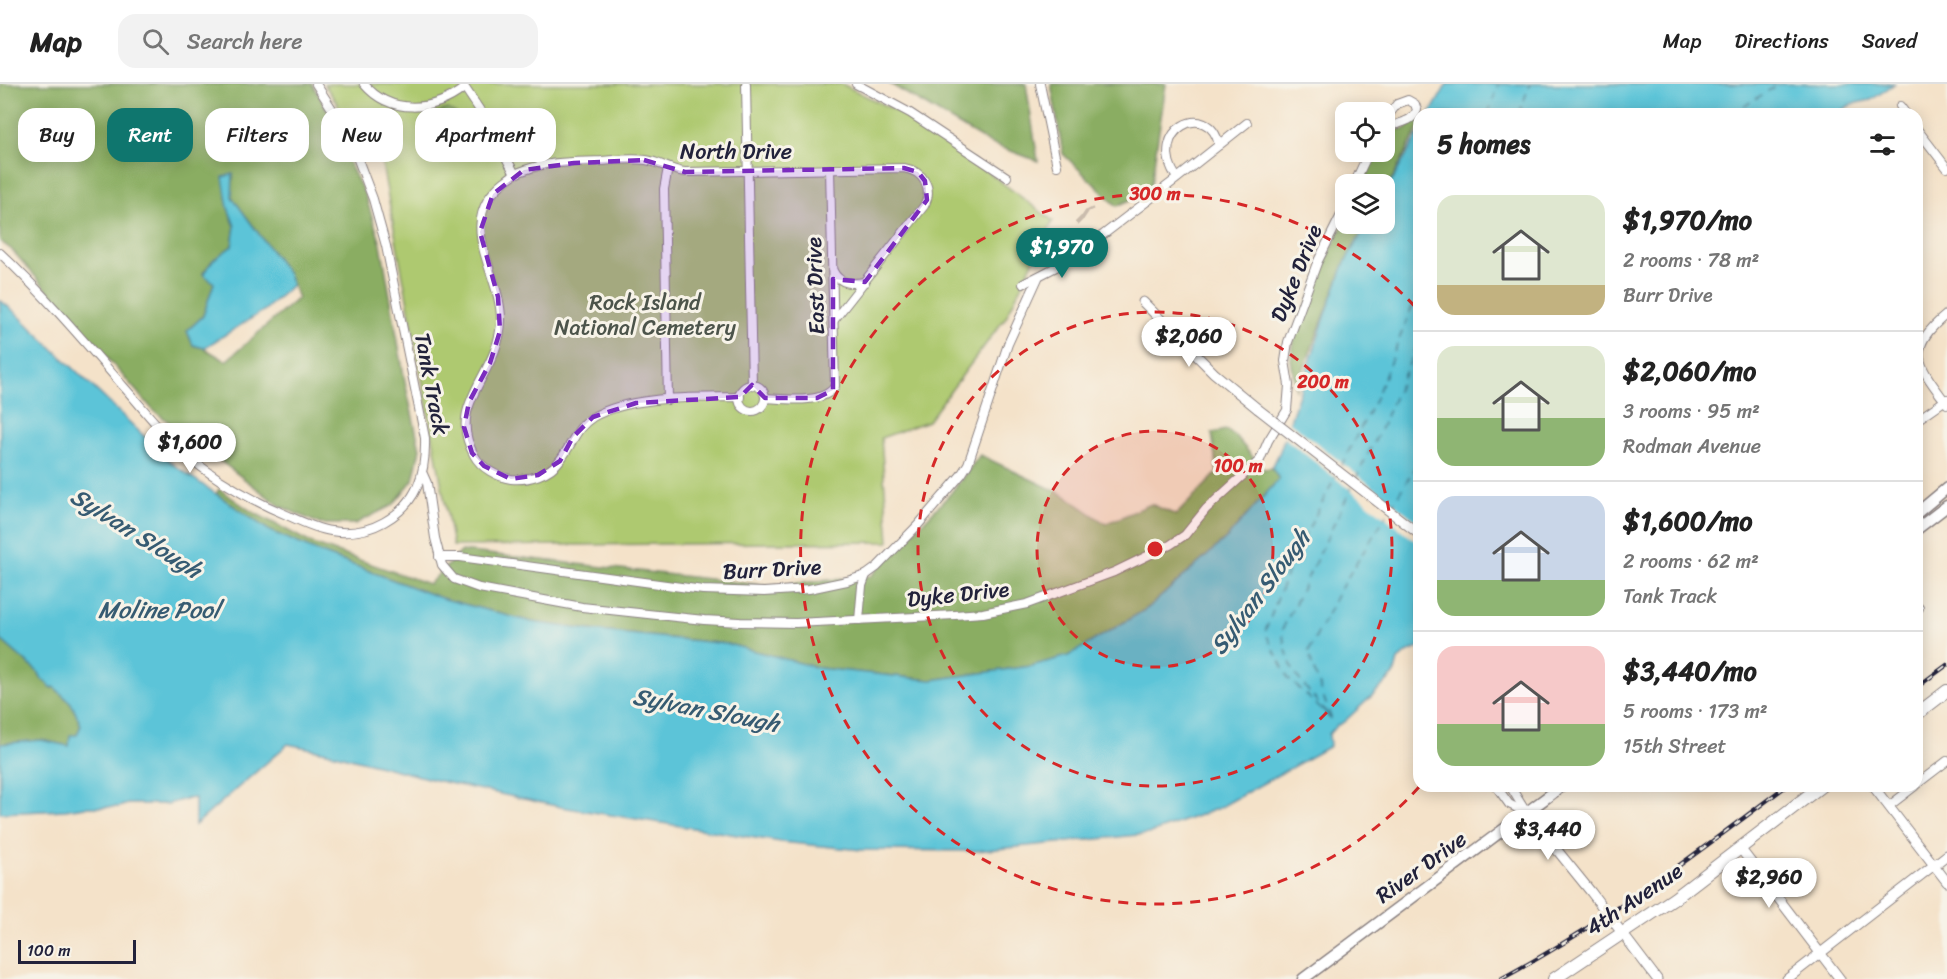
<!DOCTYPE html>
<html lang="en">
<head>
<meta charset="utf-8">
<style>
  body { margin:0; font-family:Sriracha,sans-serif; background:#f2f2f2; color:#222; height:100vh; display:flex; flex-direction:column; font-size:22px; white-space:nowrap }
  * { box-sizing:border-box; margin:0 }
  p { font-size:20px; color:#767676 }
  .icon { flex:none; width:33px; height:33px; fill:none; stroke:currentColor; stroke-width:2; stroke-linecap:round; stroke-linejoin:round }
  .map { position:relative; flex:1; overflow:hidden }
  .sheet { position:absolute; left:1413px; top:24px; width:510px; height:684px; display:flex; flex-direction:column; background:#fff; border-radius:18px; box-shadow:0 3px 15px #0003 }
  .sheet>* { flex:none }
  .hud { position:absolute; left:18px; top:24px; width:570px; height:54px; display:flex; gap:12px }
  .buttons { position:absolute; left:1335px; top:18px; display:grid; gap:12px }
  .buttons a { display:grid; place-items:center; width:60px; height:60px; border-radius:12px; background:#fff; box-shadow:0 3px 15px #0003; font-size:30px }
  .scale { position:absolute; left:18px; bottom:15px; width:118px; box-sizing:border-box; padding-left:6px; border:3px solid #22223b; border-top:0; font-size:16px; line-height:21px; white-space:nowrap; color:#22223b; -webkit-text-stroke:4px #f7f3e8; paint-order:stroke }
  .price { position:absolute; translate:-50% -51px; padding:0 14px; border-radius:21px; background:#fff; color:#222; font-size:20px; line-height:39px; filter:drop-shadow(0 2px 3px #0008) }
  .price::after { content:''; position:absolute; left:50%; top:36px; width:18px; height:14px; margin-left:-9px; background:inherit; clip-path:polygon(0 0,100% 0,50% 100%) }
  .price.active { background:#0f766e; color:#fff }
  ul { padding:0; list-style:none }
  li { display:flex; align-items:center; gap:18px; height:150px; padding:0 24px }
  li+li { border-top:2px solid #e0e0e0 }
  li span { display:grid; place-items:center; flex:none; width:168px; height:120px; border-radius:18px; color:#555 }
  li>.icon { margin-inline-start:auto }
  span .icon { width:72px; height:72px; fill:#fffc; stroke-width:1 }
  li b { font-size:26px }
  h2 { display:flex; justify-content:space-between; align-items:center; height:72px; padding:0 24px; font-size:26px }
  .tag { padding:0 21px; border-radius:18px; background:#fff; box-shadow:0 3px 15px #0003; font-size:21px; line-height:54px }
  .tag.active { background:#0f766e; color:#fff }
  header { display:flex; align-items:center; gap:36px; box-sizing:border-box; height:84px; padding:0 30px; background:#fff; border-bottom:2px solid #e0e0e0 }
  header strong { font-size:28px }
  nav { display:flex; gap:33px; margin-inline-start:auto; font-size:21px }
  .search { width:420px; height:54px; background:#f2f2f2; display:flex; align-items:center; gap:15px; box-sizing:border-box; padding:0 21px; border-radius:18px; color:#767676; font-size:22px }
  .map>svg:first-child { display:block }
  .green { fill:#aec96f; stroke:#687655; stroke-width:1.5 }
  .forest { fill:#8aad62; stroke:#56684e; stroke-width:1.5; fill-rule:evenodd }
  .water { fill:#5cc4d8; stroke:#3f738a; stroke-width:1.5 }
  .pier { fill:#f4e2c9 }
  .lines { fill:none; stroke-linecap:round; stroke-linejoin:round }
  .ferry { stroke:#365b72; stroke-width:1.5; stroke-dasharray:8 6; stroke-linecap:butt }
  .minor-tunnel { stroke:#cabcad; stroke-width:8; stroke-dasharray:8 4; stroke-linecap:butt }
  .tertiary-tunnel { stroke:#cabcad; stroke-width:9; stroke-dasharray:9 4.5; stroke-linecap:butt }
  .minor-casing { stroke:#8b8282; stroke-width:10 }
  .tertiary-casing { stroke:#8b8282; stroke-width:11 }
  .secondary-casing { stroke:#8b8282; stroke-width:13 }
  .primary-casing { stroke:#8b8282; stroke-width:14 }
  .minor { stroke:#fff; stroke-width:8 }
  .tertiary { stroke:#fff; stroke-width:9 }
  .secondary { stroke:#fff; stroke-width:10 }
  .primary { stroke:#fff; stroke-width:12 }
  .rail-casing { stroke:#22223b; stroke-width:4.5 }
  .rail { stroke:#f7f3e8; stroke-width:2; stroke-dasharray:7; stroke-linecap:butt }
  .tertiary-bridge-casing { stroke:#8b8282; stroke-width:11; stroke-linecap:butt }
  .tertiary-bridge { stroke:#fff; stroke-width:9 }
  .marked { fill:#7b2cbf; fill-opacity:0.2; stroke:#7b2cbf; stroke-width:4.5; stroke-dasharray:12 8; stroke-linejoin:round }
  .ring { fill:none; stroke:#d62828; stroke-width:3; stroke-dasharray:10 8 }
  .labels { text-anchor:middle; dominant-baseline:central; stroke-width:6; stroke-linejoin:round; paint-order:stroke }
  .street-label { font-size:22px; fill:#22223b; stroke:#f7f3e8 }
  .park-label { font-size:22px; fill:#4c544b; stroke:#f7f3e8 }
  .water-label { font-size:24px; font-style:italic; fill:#365b72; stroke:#f7f3e8 }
  .centre { fill:#d62828; stroke:#f7f3e8; stroke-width:3 }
  .ring-label { font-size:18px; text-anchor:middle; font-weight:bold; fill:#d62828; stroke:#f7f3e8; stroke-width:6; stroke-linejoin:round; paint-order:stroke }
</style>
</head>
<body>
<header>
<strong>Map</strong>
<div class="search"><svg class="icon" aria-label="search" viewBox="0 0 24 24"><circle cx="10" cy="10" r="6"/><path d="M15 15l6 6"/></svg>Search here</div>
<nav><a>Map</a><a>Directions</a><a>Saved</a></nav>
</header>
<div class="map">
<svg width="1947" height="895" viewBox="0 0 1947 895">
  <rect width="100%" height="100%" fill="#f7f3e8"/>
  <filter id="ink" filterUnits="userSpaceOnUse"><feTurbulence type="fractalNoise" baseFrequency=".0167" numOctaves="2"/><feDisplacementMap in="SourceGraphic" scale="12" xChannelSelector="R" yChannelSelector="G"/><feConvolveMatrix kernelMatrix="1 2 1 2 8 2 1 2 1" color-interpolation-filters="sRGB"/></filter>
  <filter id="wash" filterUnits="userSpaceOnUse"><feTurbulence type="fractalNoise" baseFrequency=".008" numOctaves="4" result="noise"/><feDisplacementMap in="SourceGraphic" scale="24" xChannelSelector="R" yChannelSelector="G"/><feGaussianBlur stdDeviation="1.35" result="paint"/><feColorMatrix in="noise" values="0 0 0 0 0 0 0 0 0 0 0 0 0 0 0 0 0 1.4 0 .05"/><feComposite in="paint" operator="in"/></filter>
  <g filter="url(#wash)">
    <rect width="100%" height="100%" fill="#f4e2c9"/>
    <polygon class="green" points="324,0 842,0 902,30 972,76 1053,137 1006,233 928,337 881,354 889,458 453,462 377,53 357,59 337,19"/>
    <g class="forest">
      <path d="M 0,0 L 312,0 L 344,53 L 347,75 L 365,111 L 381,160 L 405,298 L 420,365 L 413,396 L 393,421 L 355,440 L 320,440 L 280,422 L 153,326 L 12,166 L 0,157 ZM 233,90 L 232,113 L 288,190 L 298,214 L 226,277 L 204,264 L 193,261 L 187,247 L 203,232 L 214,199 L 203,189 L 213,176 L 232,162 L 235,142 L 228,124 Z"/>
      <polygon points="890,0 1026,0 1038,77 989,59"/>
      <polygon points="1051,0 1166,0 1150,107 1117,122 1063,70"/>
      <polygon points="448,25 456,30 454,40 437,45 428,46 420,39 427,32"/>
      <polygon points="1419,30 1419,43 1385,108 1384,100 1362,100 1377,68 1384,68 1385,52 1388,45 1406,45"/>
      <polygon points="1345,136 1346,140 1367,140 1345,178 1296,305 1291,276 1296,243"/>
      <polygon points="1226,346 1236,353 1263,385 1272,384 1279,395 1227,454 1148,524 1100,555 1068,572 1031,582 931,596 819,584 728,560 589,546 532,538 441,514 321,469 270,447 216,410 219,405 251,427 313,460 429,500 462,467 770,502 871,492 950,410 980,371 1064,411 1106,440 1151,420 1176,431 1217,389 1212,349"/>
      <polygon points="0,555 39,589 42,595 52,604 54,603 71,619 81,641 77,651 69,662 41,656 0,660"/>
    </g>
    <g class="water">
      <polygon points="1447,0 1894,0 1871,16 1852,20 1836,30 1430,30"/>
      <polygon points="1419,49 1419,563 1407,569 1398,576 1394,591 1344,638 1336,642 1329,650 1330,662 1219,724 1148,750 976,767 862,766 781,758 561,723 435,696 327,668 288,660 195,741 195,714 185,715 168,720 127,720 119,723 85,723 65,726 0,729 0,660 41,656 69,662 70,651 77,651 81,641 71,619 54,603 52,604 42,595 39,589 0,555 0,216 15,228 174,381 270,447 321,469 441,514 532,538 589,546 728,560 819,584 931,596 1031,582 1068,572 1148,524 1227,454 1279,395 1272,384 1280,367 1329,221 1345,178 1367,140 1384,140 1385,109"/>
      <polygon points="233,90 232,113 288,190 292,201 265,226 204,264 193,261 187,247 203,232 214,199 203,190 213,176 232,162 235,142 228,124 223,93"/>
    </g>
    <polygon class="pier" points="1287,336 1419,439 1419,460 1282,352"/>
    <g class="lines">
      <g class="ferry">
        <polyline points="1488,30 1499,0"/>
        <polyline points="1519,30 1530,0"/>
        <polyline points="1732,30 1779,0"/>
        <polyline points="1341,382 1376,314 1419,205"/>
        <polyline points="1355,396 1380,346 1419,257"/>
        <polyline points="1391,423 1419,377"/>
        <polyline points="1327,630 1294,589 1285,563 1282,546 1352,403"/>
        <polyline points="1331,634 1308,569 1339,507 1387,430"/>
        <polyline points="1331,635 1288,594 1265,548 1292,476 1336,392"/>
      </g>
    </g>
  </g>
  <g filter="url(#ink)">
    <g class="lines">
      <polyline class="minor-tunnel" points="1089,125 1090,127"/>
      <g class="tertiary-tunnel">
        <polyline points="1083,130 1086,132"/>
        <polyline points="1078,135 1081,138"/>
      </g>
      <g class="minor-casing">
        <g id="minor">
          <path d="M 364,0 C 390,31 434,28 464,4"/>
          <polyline points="746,0 752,301"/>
          <polyline points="856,0 910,29 1007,93"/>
          <polyline points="1040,0 1057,82"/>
          <polyline points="463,1 481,28 515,90"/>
          <polyline points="1900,22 1906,30"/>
          <path d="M 1384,37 L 1397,20 L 1408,16 L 1415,20 L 1417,26 C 1414,35 1406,37 1398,40"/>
          <polyline points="1917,45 1947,84"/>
          <path d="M 1177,94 C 1145,46 1209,14 1219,61"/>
          <polyline points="1354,100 1369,68"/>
          <polyline points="1087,163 1175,96 1247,39"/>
          <path d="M 0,169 C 44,210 83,256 123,302 C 143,324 162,349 184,369 C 215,396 251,416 289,432 C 302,438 317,445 331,447 C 350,450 368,447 384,438 C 418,419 426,389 425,354 L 386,162 L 373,115 L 354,65 L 343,42 L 316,0"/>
          <path d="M 833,187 C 840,201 853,200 865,198"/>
          <polyline points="1023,200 1058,182 1069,160 1075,155"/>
          <path d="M 1947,230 C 1903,266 1919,282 1947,320"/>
          <circle cx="752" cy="314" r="13"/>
          <path d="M 740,313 C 696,314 631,311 593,333 C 575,344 572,362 560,376 C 550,390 528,397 511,395 C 497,393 481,384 474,371 C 445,319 500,290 501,236 C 501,187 452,139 505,97 C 511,92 518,88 525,86 C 548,77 576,78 601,77 C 616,76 632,74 646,76 C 660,78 671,87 685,88 L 904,84 C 923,87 934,104 924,122 L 834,236"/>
          <path d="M 765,314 C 784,315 824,321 835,302 L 830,85"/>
          <polyline points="668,316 664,105 668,84"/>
          <polyline points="1917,336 1947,315"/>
          <polyline points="423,390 427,399 435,454 442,481 454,495 479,504 582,523 704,536 740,538 796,539 955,531 983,529 1027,520 1114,488 1170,461 1185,451 1206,425 1260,376 1268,357 1287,326 1289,301 1285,277 1288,258 1317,179 1346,121"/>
          <polyline points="439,473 460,473 703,506 764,508 809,505 847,497 866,491 877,483 918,441 961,391 968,380 1008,260 1038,194"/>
          <polyline points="1917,522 1919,524"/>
          <polyline points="859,536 862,502 866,491"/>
          <polyline points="1917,700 1947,677"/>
          <polyline points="1496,702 1509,720 1527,729"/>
          <polyline points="1510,702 1526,728"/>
          <polyline points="1889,722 1915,702"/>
        </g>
      </g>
      <g class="tertiary-casing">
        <g id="tertiary">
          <polyline points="1143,218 1214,289 1258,325"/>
          <polyline points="1873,702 1947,798"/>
          <polyline points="1527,729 1591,808 1657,895"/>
          <polyline points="1740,764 1840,895"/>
          <polyline points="1787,895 1947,771"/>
        </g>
      </g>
      <g class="secondary-casing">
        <g id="secondary">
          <polyline points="1917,429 1947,404"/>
          <polyline points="1917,445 1947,422"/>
          <polyline points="1303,895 1562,702"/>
        </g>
      </g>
      <g class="primary-casing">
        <g id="primary">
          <polyline points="1917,630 1947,607"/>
          <polyline points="1554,895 1675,814 1821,702"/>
        </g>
      </g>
      <use href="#minor" class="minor"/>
      <use href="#tertiary" class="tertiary"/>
      <use href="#secondary" class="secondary"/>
      <use href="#primary" class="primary"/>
      <g class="rail-casing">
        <g id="rail">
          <polyline points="1917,603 1947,581"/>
          <path d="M 1501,895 C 1603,840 1695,771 1786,702"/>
        </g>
      </g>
      <use href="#rail" class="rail"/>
      <g class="tertiary-bridge-casing">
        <polyline id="tertiary-bridge" points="1258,325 1419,450"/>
      </g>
      <use href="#tertiary-bridge" class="tertiary-bridge"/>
    </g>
  </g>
  <path class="marked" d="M 644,76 L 685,88 L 904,84 L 918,88 L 925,97 L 927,116 L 865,198 L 833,195 L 833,306 L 817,314 L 765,314 L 752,301 L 740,313 L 636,319 L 593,333 L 573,353 L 560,377 L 538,391 L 511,395 L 484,382 L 472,369 L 464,343 L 469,318 L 490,279 L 500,247 L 498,213 L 480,148 L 493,110 L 524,86 L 574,79 Z"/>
  <circle cx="1155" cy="465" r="118" fill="#d62828" fill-opacity=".12"/>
  <g class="ring">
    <circle cx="1155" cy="465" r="118"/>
    <circle cx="1155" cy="465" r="237"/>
    <path d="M1419 703A355 355 0 1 1 1419 227"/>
  </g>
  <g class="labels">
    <g class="street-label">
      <text x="736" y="67">North Drive</text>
      <text transform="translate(1296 189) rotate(-68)">Dyke Drive</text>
      <text transform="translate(815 202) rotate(-92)">East Drive</text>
      <text transform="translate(432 300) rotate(79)">Tank Track</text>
      <text transform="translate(772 485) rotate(-3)">Burr Drive</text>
      <text transform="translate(958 510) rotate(-6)">Dyke Drive</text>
      <text transform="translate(1421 783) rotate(-36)">River Drive</text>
      <text transform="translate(1634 815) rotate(-34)">4th Avenue</text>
    </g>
    <g class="park-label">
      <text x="645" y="218">Rock Island<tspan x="645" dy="25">National Cemetery</tspan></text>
    </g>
    <g class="water-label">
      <text transform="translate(136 449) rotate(32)">Sylvan Slough</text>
      <text transform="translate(1260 508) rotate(-53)">Sylvan Slough</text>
      <text x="159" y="526">Moline Pool</text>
      <text transform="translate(706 626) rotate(11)">Sylvan Slough</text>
    </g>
  </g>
  <circle cx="1155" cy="465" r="9" class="centre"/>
  <g class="ring-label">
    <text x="1155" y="116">300 m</text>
    <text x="1323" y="304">200 m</text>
    <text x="1238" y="388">100 m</text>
  </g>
</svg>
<div class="buttons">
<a><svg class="icon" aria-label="locate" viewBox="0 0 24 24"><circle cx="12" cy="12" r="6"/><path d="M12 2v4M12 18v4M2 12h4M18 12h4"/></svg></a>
<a><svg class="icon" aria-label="layers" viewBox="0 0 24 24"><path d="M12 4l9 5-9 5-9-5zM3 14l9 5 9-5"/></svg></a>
</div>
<div class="scale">100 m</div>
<b class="price active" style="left:1062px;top:195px">$1,970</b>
<b class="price" style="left:1189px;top:284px">$2,060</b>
<b class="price" style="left:190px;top:390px">$1,600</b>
<b class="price" style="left:1548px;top:777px">$3,440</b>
<b class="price" style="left:1769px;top:825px">$2,960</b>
<div class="hud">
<a class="tag">Buy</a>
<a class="tag active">Rent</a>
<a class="tag">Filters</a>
<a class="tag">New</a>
<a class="tag">Apartment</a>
</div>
<section class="sheet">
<h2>5 homes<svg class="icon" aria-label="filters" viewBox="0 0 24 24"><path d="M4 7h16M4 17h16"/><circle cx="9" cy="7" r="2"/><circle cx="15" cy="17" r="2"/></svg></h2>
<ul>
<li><span style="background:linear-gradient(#dfe7d0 75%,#c2b280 0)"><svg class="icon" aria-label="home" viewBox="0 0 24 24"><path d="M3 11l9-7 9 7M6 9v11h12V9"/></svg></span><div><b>$1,970/mo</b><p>2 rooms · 78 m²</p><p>Burr Drive</p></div></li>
<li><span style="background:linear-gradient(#dfe7d0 60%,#8fb573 0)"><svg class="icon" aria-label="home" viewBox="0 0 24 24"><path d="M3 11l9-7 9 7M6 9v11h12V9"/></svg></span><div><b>$2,060/mo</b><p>3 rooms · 95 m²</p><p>Rodman Avenue</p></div></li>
<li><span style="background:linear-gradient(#c9d6e8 70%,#8fb573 0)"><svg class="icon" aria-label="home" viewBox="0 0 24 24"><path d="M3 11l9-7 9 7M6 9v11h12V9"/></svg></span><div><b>$1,600/mo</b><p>2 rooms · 62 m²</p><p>Tank Track</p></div></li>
<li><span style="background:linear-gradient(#f6c9c9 65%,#8fb573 0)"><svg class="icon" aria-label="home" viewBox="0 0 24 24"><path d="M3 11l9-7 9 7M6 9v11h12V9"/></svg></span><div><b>$3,440/mo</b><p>5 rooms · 173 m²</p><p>15th Street</p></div></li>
</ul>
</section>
</div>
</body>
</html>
